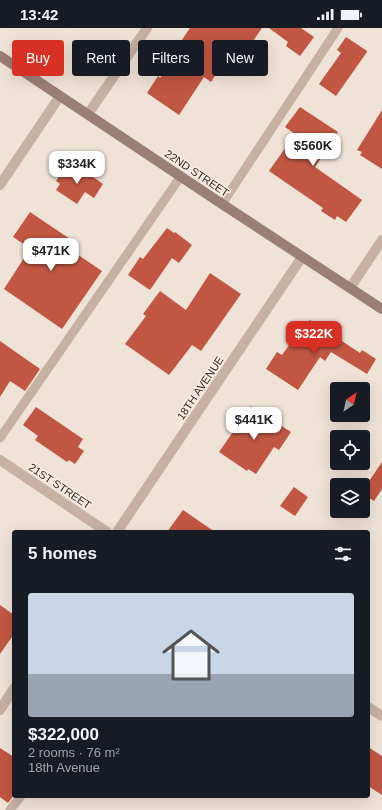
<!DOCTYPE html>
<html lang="en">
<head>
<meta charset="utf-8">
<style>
  body { margin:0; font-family:Arial,sans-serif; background:#20242c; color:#f1f3f6; height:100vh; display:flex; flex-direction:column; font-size:15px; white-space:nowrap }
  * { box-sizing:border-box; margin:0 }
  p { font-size:13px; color:#9ea1a6 }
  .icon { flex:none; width:22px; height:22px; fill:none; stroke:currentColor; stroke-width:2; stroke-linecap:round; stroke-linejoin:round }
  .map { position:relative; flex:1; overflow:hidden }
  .side { position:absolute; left:12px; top:502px; width:358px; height:268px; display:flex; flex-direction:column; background:#171b24; border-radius:4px; box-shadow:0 4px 16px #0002 }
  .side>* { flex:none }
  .banner { position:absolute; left:12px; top:12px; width:358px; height:36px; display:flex; gap:8px }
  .needle { width:26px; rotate:34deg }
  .buttons { position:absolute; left:330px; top:354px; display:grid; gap:8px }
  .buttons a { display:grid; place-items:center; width:40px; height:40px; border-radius:4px; background:#171b24; box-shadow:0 4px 16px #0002; font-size:20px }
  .price { position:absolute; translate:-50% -34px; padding:0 9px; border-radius:8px; background:#fff; color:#222; font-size:13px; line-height:26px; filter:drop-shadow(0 1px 2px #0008) }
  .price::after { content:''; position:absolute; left:50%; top:24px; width:12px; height:9px; margin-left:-6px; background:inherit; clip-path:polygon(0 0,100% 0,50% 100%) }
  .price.current { background:#d93025; color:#fff }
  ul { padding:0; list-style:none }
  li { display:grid; align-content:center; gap:8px; height:212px; padding:0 16px }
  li+li { border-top:1px solid #363941 }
  li span { display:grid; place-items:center; height:124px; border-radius:4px; color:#555 }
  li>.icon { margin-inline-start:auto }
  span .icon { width:72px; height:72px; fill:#fffc; stroke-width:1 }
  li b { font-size:17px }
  h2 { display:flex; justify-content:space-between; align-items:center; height:48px; padding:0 16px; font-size:17px }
  .chip { padding:0 14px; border-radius:4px; background:#171b24; box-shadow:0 4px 16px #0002; font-size:14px; line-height:36px }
  .chip.current { background:#d93025; color:#fff }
  .status { display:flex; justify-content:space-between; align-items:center; height:28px; padding:0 20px; background:#171b24; direction:ltr }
  .status svg { height:11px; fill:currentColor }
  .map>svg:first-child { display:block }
  .building { fill:#c15743 }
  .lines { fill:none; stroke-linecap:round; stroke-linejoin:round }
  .lane { stroke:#c6b1a3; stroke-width:9 }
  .street { stroke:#c6b1a3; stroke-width:10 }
  .secondary { stroke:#9a7f75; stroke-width:10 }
  .labels { text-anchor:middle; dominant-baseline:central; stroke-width:3.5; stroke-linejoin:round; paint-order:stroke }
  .street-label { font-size:11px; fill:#322825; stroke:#f8ece2 }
</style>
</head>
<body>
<div class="status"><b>13:42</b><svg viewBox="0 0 49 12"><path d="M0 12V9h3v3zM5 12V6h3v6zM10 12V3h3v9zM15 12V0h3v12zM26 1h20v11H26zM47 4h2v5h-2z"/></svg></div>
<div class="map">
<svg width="382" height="782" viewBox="0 0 382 782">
  <rect width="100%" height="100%" fill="#efe2d7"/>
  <g class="building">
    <polygon points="190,0 262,0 244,26 234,19 211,54 204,49 179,87 147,65 158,48 160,50 178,24 175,22"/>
    <polygon points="269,0 301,0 314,9 300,28 286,18 288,14"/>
    <polygon points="346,9 367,23 367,24 336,68 319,56 341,25 337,22"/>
    <polygon points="300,79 338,104 315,139 362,172 346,194 337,188 335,192 321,183 323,180 269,143 295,106 285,99"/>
    <polygon points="382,82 382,141 360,127 362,124 357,122"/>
    <polygon points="66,138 73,143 75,140 84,146 86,144 103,156 94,170 85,164 77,176 56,162 60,156 56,153"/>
    <polygon points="30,184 76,215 71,222 102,243 62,301 4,261 26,227 24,226 28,219 13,209"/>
    <polygon points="167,200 174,205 175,204 192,217 179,235 172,230 150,262 128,247 140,229 143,231"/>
    <polygon points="210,245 241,266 201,323 192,317 169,347 125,316 146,288 143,286 160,263 186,282"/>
    <polygon points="310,292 360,325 362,322 376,331 367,346 331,324 325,333 320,329 298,362 266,341 277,324 282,327 300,302 302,303"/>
    <polygon points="0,313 40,341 25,363 10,353 0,369"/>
    <polygon points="251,378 291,404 279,422 274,419 256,446 248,441 247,443 219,424"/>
    <polygon points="36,379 83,411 78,419 84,423 75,436 69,432 67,434 35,412 38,408 23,397"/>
    <polygon points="382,434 382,461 374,473 363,466 363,462"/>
    <polygon points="294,459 308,469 295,488 280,478"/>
    <polygon points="183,482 215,504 167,504"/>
    <polygon points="0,577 14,587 14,606 0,626"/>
    <polygon points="368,719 382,728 382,767 368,758"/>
    <polygon points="0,720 14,729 14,767 8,775 0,769"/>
  </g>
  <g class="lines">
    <g class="lane">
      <polyline points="222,176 338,0"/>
      <polyline points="0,410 181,148"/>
      <polyline points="10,782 21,768"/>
    </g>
    <g class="street">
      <polyline points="88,86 147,0"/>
      <polyline points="0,157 60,68"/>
      <polyline points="350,260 382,212"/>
      <polyline points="0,432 107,504"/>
      <polyline points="117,504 302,229"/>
      <polyline points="368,679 382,688"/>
      <polyline points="0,682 14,660"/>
    </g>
    <polyline class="secondary" points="0,28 222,176 382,281"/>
  </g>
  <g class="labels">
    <g class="street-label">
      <text transform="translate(197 145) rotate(34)">22ND STREET</text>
      <text transform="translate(200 360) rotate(-56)">18TH AVENUE</text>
      <text transform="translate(60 458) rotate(34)">21ST STREET</text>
    </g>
  </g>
</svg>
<div class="buttons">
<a><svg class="needle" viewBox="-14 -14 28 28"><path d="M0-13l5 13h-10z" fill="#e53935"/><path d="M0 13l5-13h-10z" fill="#9ea1a6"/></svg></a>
<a><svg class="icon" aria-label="locate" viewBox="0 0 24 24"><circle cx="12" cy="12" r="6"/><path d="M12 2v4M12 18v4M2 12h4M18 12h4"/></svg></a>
<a><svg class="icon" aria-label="layers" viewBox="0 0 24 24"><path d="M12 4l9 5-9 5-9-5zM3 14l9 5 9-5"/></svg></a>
</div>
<b class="price" style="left:313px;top:139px">$560K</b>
<b class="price" style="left:77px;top:157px">$334K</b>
<b class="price" style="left:51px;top:244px">$471K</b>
<b class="price current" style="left:314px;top:327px">$322K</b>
<b class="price" style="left:254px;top:413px">$441K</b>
<div class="banner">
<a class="chip current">Buy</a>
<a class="chip">Rent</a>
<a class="chip">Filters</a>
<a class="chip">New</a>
</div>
<section class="side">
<h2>5 homes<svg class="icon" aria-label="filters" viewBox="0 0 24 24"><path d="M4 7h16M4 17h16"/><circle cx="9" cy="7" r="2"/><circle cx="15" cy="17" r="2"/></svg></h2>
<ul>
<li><span style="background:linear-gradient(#c9d6e8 65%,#9aa5b1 0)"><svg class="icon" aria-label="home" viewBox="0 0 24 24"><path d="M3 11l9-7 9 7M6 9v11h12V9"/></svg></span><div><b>$322,000</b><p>2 rooms · 76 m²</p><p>18th Avenue</p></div></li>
</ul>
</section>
</div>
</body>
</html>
